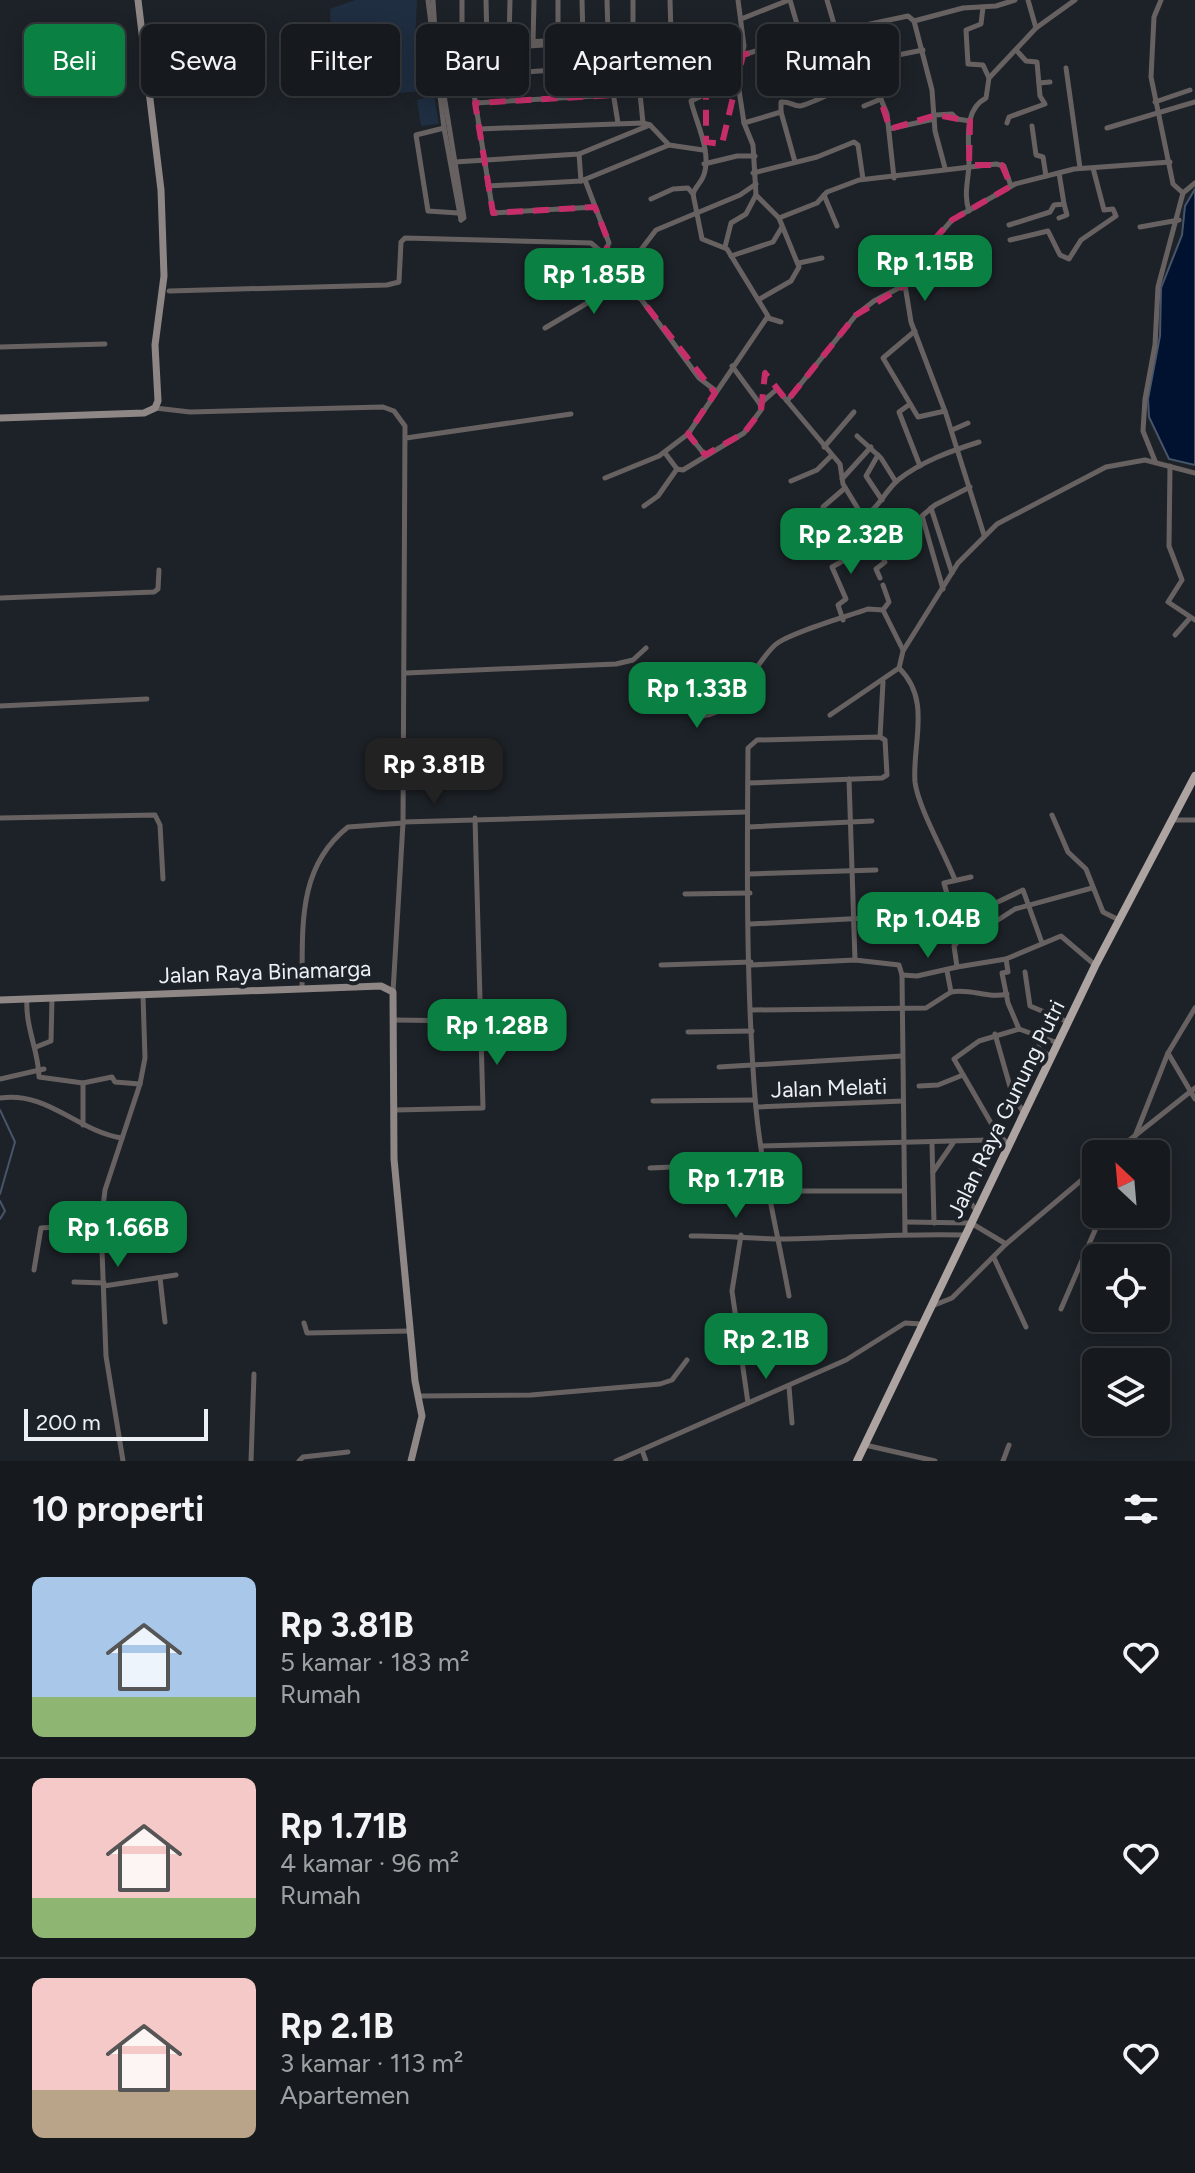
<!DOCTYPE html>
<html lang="id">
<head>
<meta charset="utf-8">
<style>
  body { margin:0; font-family:Figtree,sans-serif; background:#23272b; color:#f1f3f6; height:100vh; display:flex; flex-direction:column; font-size:30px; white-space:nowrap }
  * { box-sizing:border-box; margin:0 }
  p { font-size:26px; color:#9ea1a4 }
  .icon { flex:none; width:44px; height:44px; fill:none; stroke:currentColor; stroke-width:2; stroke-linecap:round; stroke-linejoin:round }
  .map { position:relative; height:1461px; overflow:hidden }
  .drawer { display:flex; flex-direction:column; background:#161a1e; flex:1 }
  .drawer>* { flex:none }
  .top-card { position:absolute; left:24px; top:24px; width:1148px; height:72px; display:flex; gap:16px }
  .needle { width:52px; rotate:334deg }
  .controls { position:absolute; left:1082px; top:1140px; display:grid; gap:16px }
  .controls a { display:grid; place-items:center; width:88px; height:88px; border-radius:12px; background:#161a1e; box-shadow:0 4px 20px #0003,0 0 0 2px #35383c; font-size:40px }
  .scale { position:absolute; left:24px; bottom:20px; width:184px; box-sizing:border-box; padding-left:8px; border:4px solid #ecf0f4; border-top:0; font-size:22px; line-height:28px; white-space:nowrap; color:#ecf0f4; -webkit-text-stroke:6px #1d2228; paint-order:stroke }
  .price { position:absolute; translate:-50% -68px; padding:0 18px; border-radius:16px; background:#0b8043; color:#fff; font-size:26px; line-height:52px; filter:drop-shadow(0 2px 4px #0008) }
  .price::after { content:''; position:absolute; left:50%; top:48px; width:24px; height:18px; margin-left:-12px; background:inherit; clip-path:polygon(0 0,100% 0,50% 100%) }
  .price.current { background:#222; color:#fff }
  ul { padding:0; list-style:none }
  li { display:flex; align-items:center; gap:24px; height:200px; padding:0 32px }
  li+li { border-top:2px solid #35383c }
  li span { display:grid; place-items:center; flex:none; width:224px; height:160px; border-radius:12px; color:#555 }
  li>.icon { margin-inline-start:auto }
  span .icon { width:96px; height:96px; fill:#fffc; stroke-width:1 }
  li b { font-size:34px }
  h2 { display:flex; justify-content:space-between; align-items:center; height:96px; padding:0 32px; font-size:34px }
  .pill { padding:0 28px; border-radius:12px; background:#161a1e; box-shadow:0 4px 20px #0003,0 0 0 2px #35383c; font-size:28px; line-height:72px }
  .pill.current { background:#0b8043; color:#fff }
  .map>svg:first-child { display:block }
  .green { fill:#1f2e41 }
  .water { fill:#00122f; stroke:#47556a; stroke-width:2 }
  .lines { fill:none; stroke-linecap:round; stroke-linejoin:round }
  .stream { stroke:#47556a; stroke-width:2 }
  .street { stroke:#676261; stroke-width:5 }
  .secondary { stroke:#8e8785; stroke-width:7 }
  .primary { stroke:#ada3a1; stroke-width:8 }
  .marked { fill:none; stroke:#c62e6a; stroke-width:6; stroke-dasharray:16 10; stroke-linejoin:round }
  .labels { text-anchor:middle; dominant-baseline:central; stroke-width:8; stroke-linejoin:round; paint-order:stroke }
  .street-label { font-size:22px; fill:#ecf0f4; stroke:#1d2228 }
</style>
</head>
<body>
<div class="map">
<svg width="1195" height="1461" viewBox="0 0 1195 1461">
  <rect width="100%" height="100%" fill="#1d2228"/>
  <g class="green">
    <polygon points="355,0 417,0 415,40 426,53 431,90 378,95 341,91 331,47 330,9"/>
    <polygon points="434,96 439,124 421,126 417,100"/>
  </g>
  <polygon class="water" points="1195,189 1195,465 1169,459 1149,417 1148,399 1160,336 1161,288 1182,235 1185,206"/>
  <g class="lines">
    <g class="stream">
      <polyline points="0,1110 15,1142 0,1194"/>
      <polyline points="0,1201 5,1211 0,1219"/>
    </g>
    <g class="street">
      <polyline points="428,0 444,128 461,220"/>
      <polyline points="433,0 436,46 464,218 461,220"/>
      <polyline points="486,0 487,43"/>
      <polyline points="582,0 583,38"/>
      <polyline points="607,0 609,68 618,123"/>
      <polyline points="738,0 744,46 737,77 744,123 753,145 756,195 779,218 799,267 791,281 758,300"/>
      <polyline points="790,0 801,38"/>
      <polyline points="827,0 851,82"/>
      <polyline points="1028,0 1036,28"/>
      <polyline points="1161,0 1154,17 1151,77 1173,184 1183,193 1195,183"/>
      <polyline points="983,7 981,24 966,30 968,64 983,65 989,78"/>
      <polyline points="741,19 789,0"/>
      <polyline points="914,21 932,90 935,131 945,168"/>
      <polyline points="856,27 908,16 914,21 963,8 996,6 1015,0"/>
      <polyline points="671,34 678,49 708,43 725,83"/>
      <polyline points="633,35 671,34 670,0"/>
      <polyline points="558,39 558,0"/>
      <polyline points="509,41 510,0"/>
      <polyline points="533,43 534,0"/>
      <polyline points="462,44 462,0"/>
      <polyline points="466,44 493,213 595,207"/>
      <polyline points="434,46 611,38"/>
      <polyline points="695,46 706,67 702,75 709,92"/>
      <polyline points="432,52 609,41 633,35 633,0"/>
      <polyline points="823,52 840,46"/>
      <polyline points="743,55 835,26"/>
      <polyline points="637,64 643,123"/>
      <polyline points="1066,68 1080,168"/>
      <polyline points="471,76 652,63"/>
      <polyline points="1039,83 1050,82"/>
      <polyline points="1155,102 1190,90"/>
      <polyline points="475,103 613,95"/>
      <polyline points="864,106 881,99"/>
      <polyline points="781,112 795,162"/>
      <polyline points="936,115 952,114 957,119 970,121"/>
      <path d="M 744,123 L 781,112 L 781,102 C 790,101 792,106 800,106 C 807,105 847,87 851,82 L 868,82 L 878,92"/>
      <polyline points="1007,123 1009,117 1045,104 1040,96 1037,62 1026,61 1017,51"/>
      <polyline points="1032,126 1036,155 1043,157 1046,176"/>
      <polyline points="444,128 416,135 428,211 458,213"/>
      <polyline points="1107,128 1195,102"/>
      <polyline points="479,129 643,123 650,125 669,145 703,150"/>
      <polyline points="889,129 934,119"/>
      <polyline points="579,154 581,181"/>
      <polyline points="455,162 579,154 650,125"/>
      <polyline points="704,164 737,156 755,156"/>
      <polyline points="753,173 817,157 854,142 858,145 863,179"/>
      <polyline points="894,178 887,114 878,92 889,80 888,57 923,50"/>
      <polyline points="585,180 609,243 604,254"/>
      <polyline points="488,186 581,181 669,145"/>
      <polyline points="824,195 837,226"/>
      <polyline points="651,199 673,189 688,188 693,194"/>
      <path d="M 969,211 C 963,193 969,180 969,161 C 969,140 963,110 986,98 L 989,78 L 1036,28 L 1075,0"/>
      <polyline points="779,218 817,203 827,192 859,180 996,164 1004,166 1011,186"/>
      <polyline points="1059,218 1067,215 1064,204"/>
      <polyline points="1009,225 1050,212 1054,205 1064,204 1059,173"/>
      <polyline points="1140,227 1179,220"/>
      <polyline points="891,239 897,260 890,264 900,287"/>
      <polyline points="1010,240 1048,231 1060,255 1069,259 1081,240 1116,216 1113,209 1104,210 1093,168"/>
      <polyline points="725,247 731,223 746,214 756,195"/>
      <polyline points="731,256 773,242 782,227"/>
      <polyline points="799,263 822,258"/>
      <polyline points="905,285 911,322 946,414 984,535"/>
      <polyline points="169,291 387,285 399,282 401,242 405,238 591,243 604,254 625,291 641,299 699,378 716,391"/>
      <polyline points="768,318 781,322"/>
      <polyline points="545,328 611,289 656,230 740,195 756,184"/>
      <polyline points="915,331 883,358 918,417 945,411"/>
      <polyline points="0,347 105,344"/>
      <path d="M 732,366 L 760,404 L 777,389 L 840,464 L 843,484 L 863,517 C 879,508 885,491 898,480 C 922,461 951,451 979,442"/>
      <polyline points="787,401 856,315 874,301 914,280 908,256 931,244 952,220 1015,184 1074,169 1170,162"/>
      <polyline points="910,404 899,412 920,466"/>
      <polyline points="155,408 190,412 383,407 394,411 405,426 403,823 393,992"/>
      <polyline points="952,430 968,423"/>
      <polyline points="857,436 881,458 896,482"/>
      <polyline points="406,438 571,414"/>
      <polyline points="824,447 854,412"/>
      <polyline points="665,453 677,469"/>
      <path d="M 705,455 L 688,434 L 768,316 L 727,249 L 702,239 L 693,194 C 695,187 700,184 703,177 C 713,154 696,123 691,101 L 737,79"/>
      <polyline points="878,455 866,476 882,500"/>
      <polyline points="1155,461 1143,431 1145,399 1155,345 1158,287 1183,193"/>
      <polyline points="1170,466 1169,546 1182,580 1168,602 1195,620"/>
      <polyline points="605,478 659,456 688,434"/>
      <polyline points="842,479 871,447"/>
      <polyline points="791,481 817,470 831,456"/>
      <polyline points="644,506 658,496 677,469 683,470 744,433 761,410 760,404"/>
      <polyline points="931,508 952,573"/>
      <polyline points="863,517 885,562 876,569 880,578"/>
      <polyline points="828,521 823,507 845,488"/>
      <polyline points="883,585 889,602 883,610"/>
      <polyline points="943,589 922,516 935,505 970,487"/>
      <polyline points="0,598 154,592 158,589 159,570"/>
      <polyline points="843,620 838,605 846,599 832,567 877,542"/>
      <polyline points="1175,635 1190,618"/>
      <path d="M 899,668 C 932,700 912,743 915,782 C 918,807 945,854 955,880"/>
      <polyline points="406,673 616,664 633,660 646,648"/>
      <path d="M 636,705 L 677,679 L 701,716 C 737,714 752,666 775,645 C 788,633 849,616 868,609 L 883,610 L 903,650"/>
      <polyline points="0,706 147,699"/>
      <polyline points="830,715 899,668 903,651 958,563 997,524 1106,467 1145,460 1195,473"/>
      <polyline points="880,737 883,682"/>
      <polyline points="849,779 855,960"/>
      <path d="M 748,783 L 882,778 L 887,775 L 885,740 L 880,737 L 757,740 L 748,748 C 747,864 746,981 755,1097 C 760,1164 777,1229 789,1296"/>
      <polyline points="1052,815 1068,852 1086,869 1103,912 1119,920"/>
      <polyline points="0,818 155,815 160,825 163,879"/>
      <polyline points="1172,820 1195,820"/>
      <polyline points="403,822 747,812"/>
      <polyline points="748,827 872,821"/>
      <polyline points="749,874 876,870"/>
      <polyline points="685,894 750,893"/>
      <polyline points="948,904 956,916 960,939 954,946 957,967 1006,959 1008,972 1002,973 1008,1003 1019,1029 979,1041 954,1059 998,1135 1009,1144"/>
      <polyline points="998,920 1015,909 1092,888"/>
      <polyline points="957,922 980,905 983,909 1023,890 1042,943"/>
      <polyline points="750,924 886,917 946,906 949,901 944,883 971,877"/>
      <polyline points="1006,959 1061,936 1095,965"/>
      <polyline points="661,965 751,962"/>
      <polyline points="751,965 855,960 899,965 902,975 905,1233"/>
      <path d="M 947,971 L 951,992 C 971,988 988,999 1007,994"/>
      <polyline points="1025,972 1030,1006 1068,1022"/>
      <polyline points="902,975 917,976 957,967"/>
      <path d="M 302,989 C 303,930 296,868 348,827 L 403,823"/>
      <path d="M 27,999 C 25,1027 39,1052 39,1077 L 83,1083 L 112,1077 L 115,1082 L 140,1084"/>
      <polyline points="752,1010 926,1008 951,992"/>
      <polyline points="393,1020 472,1021 480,1025"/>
      <polyline points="1019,1029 1058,1043"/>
      <polyline points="688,1032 752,1031"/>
      <polyline points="995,1034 1011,1090 1024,1114"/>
      <polyline points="1042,1037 1038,1048 1051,1057"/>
      <polyline points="36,1047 51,1041 52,998"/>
      <polyline points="1168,1053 1195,1099"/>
      <polyline points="719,1067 902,1056"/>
      <polyline points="0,1079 44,1069"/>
      <polyline points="83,1083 83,1125"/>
      <polyline points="919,1086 938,1085 963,1075"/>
      <path d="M 0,1098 C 48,1091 77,1131 122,1138"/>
      <polyline points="653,1101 755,1100"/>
      <polyline points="756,1107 903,1101"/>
      <polyline points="395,1110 483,1108 475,818"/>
      <polyline points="932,1144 934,1223"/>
      <polyline points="761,1146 989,1140 993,1144 967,1198 976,1210"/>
      <polyline points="1112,1154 1195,1088"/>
      <polyline points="1128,1154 1168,1053 1195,1008"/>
      <polyline points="650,1168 763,1163"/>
      <polyline points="933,1172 953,1143"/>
      <polyline points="769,1191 903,1191"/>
      <polyline points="906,1222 971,1223 1006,1244"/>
      <polyline points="741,1235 732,1291 748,1403"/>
      <path d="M 691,1236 C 723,1235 753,1239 785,1239 C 845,1238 905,1233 965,1235"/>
      <polyline points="994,1258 1026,1327"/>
      <polyline points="34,1270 41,1228 101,1224"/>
      <polyline points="160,1278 165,1322"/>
      <polyline points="74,1282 104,1283"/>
      <polyline points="104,1286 176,1275"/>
      <polyline points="932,1306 952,1298 1006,1244 1096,1168"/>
      <polyline points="1061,1309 1102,1214"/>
      <polyline points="304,1323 307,1333 410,1331"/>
      <polyline points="789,1387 792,1423"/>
      <polyline points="420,1396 531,1395 660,1384 672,1380 687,1360"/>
      <polyline points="865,1445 935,1461"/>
      <polyline points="642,1450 646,1461"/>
      <polyline points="123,1461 106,1356 101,1224 105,1190 140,1084 145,1058 143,995"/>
      <polyline points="251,1461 254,1374"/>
      <polyline points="299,1461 303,1457 348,1452"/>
      <polyline points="616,1461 846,1360 905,1323 921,1324"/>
      <polyline points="1003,1461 1009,1445"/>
    </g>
    <g class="secondary">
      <polyline points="0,418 144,413 155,408 158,401 155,345 164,276 161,190 138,0"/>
      <polyline points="0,1000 381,986 393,992 394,1159 415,1381 422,1416 411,1461"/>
    </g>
    <polyline class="primary" points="857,1461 1095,966 1195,776"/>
  </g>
  <path class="marked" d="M 835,26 L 851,81 L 868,82 L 878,92 L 890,129 L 936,115 L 970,121 L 969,165 L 1002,165 L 1011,186 L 952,220 L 929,245 L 903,255 L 914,280 L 856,315 L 787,401 L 765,373 L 761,411 L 744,433 L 705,455 L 688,434 L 715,393 L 641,299 L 617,281 L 604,254 L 609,243 L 595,207 L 493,213 L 475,103 L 613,95 L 609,41 L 667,34 L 680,49 L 695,46 L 706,67 L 706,142 L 722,144 L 743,55 Z"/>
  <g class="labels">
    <g class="street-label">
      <text transform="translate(265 972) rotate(-2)">Jalan Raya Binamarga</text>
      <text transform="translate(829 1088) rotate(-2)">Jalan Melati</text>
      <text transform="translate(1006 1109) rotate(-64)">Jalan Raya Gunung Putri</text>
    </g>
  </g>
</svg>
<div class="controls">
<a><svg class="needle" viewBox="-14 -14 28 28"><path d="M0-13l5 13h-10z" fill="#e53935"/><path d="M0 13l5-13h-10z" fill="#9ea1a4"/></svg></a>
<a><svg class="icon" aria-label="locate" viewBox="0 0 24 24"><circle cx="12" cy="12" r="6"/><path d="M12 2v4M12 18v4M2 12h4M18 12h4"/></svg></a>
<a><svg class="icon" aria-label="layers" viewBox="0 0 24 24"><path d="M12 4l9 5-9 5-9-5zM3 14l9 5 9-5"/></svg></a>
</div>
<div class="scale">200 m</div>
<b class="price" style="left:925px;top:303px">Rp 1.15B</b>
<b class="price" style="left:594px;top:316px">Rp 1.85B</b>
<b class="price" style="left:851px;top:576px">Rp 2.32B</b>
<b class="price" style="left:697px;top:730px">Rp 1.33B</b>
<b class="price current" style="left:434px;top:806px">Rp 3.81B</b>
<b class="price" style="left:928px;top:960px">Rp 1.04B</b>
<b class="price" style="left:497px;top:1067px">Rp 1.28B</b>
<b class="price" style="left:736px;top:1220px">Rp 1.71B</b>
<b class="price" style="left:118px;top:1269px">Rp 1.66B</b>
<b class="price" style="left:766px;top:1381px">Rp 2.1B</b>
<div class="top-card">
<a class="pill current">Beli</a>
<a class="pill">Sewa</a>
<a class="pill">Filter</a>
<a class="pill">Baru</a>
<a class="pill">Apartemen</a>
<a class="pill">Rumah</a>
</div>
</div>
<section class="drawer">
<h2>10 properti<svg class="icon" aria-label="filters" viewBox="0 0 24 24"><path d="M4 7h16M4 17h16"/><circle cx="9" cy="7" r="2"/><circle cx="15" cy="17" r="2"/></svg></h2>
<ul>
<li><span style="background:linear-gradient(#a9c7e8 75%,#8fb573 0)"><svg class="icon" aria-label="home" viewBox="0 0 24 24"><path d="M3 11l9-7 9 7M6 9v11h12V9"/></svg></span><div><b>Rp 3.81B</b><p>5 kamar · 183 m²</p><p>Rumah</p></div><svg class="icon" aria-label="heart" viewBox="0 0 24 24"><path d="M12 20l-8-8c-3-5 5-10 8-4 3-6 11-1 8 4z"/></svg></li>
<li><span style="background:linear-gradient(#f6c9c9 75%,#8fb573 0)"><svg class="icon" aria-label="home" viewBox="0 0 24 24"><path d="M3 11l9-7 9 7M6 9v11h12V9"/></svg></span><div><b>Rp 1.71B</b><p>4 kamar · 96 m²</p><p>Rumah</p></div><svg class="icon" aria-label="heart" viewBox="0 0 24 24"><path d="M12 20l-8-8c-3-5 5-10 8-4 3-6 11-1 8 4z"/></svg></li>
<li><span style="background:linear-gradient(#f6c9c9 70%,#b9a48a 0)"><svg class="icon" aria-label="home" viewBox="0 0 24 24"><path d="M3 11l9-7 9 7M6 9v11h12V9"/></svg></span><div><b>Rp 2.1B</b><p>3 kamar · 113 m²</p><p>Apartemen</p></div><svg class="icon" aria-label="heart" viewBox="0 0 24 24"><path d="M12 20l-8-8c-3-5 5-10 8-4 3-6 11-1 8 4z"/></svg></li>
</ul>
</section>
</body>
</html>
